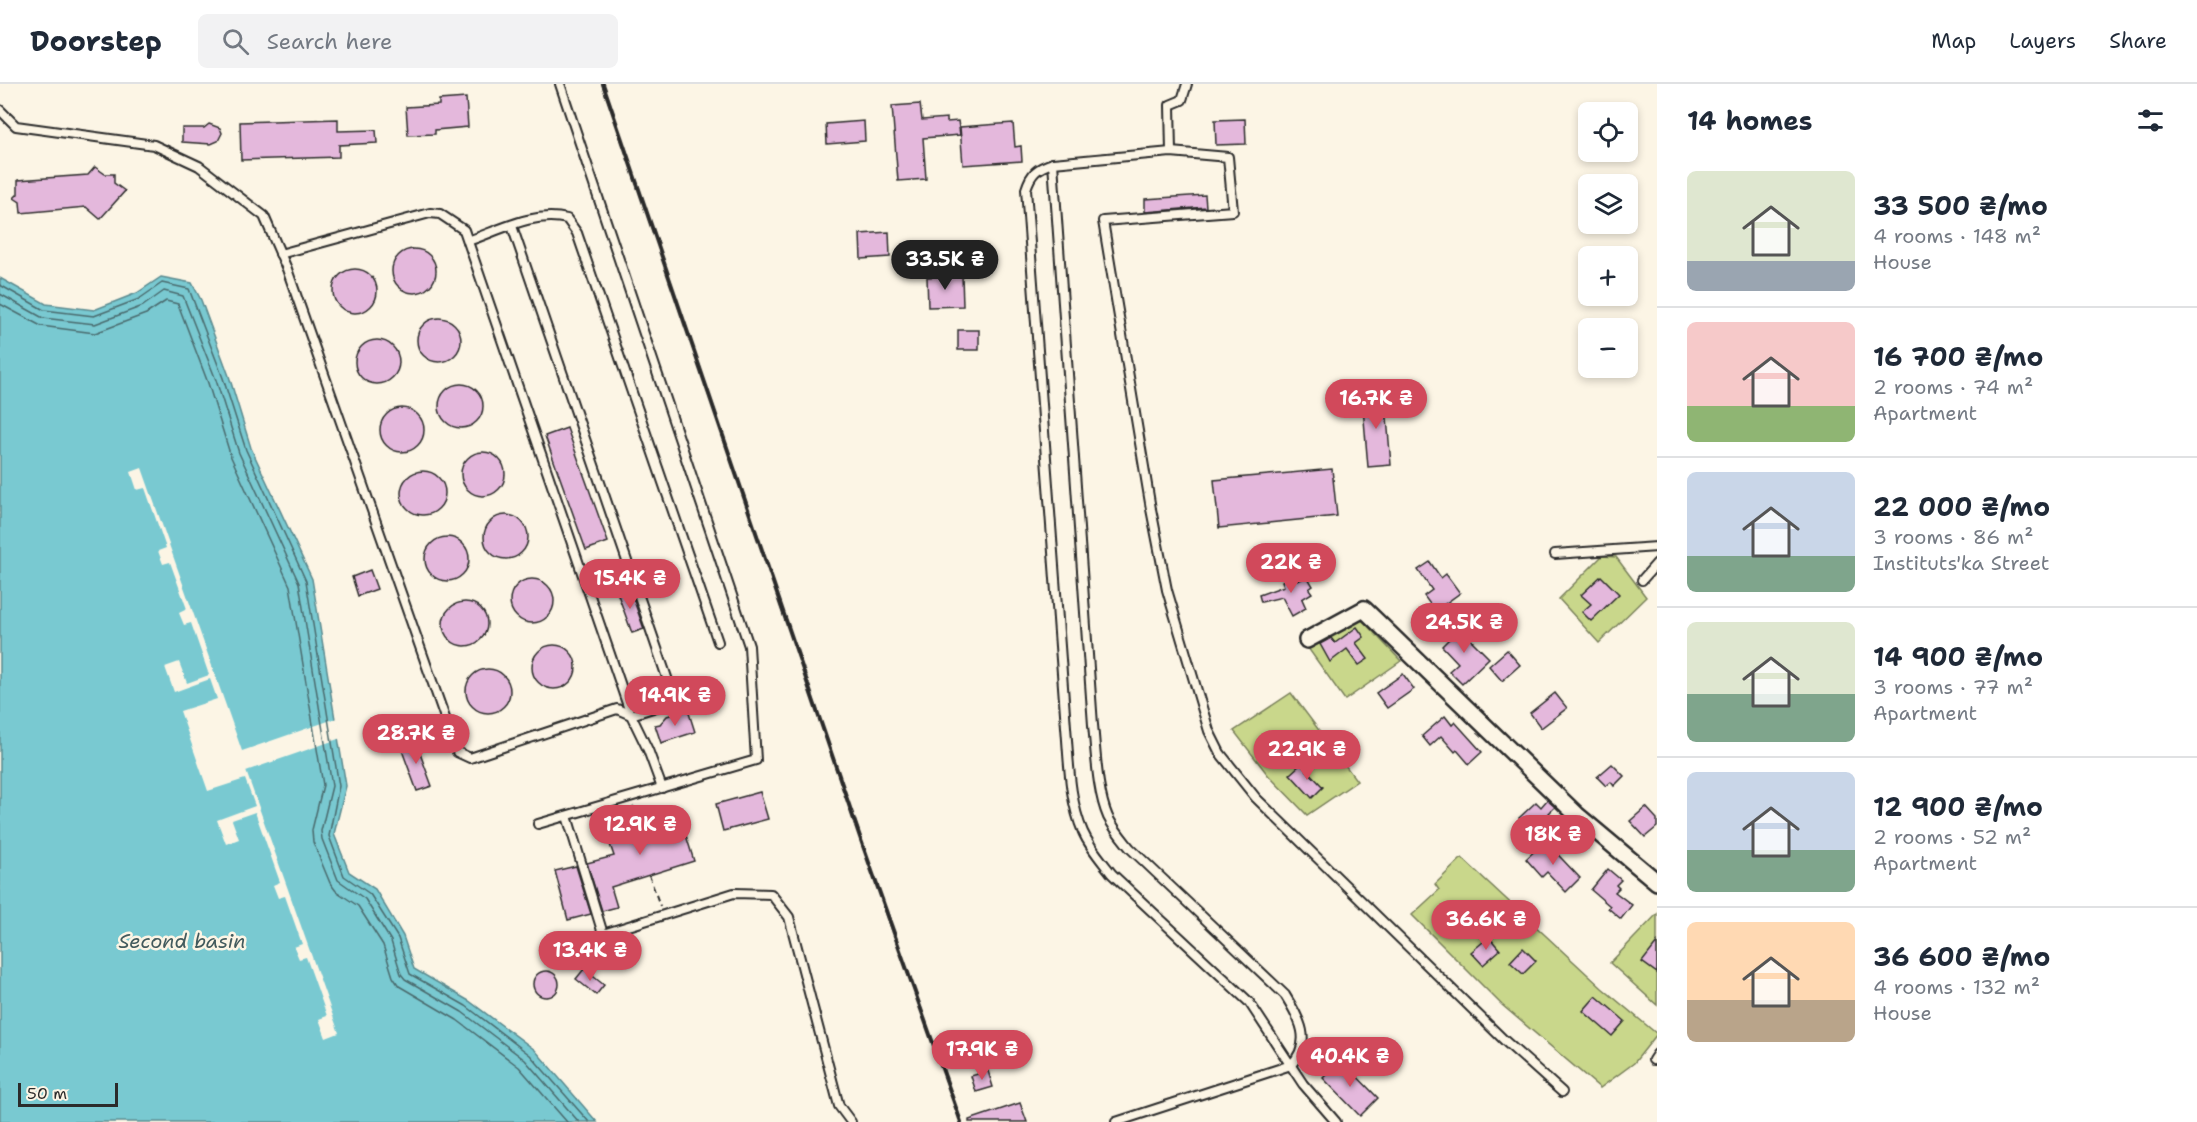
<!DOCTYPE html>
<html lang="en">
<head>
<meta charset="utf-8">
<style>
  body { margin:0; font-family:"Shantell Sans",sans-serif; background:#f2f2f3; color:#1f2937; height:100vh; display:flex; flex-direction:column; font-size:22px; white-space:nowrap }
  * { box-sizing:border-box; margin:0 }
  p { font-size:20px; color:#747a83 }
  .icon { flex:none; width:33px; height:33px; fill:none; stroke:currentColor; stroke-width:2; stroke-linecap:round; stroke-linejoin:round }
  .map { position:relative; flex:1; overflow:hidden }
  .panel { display:flex; flex-direction:column; background:#fff; width:540px }
  .panel>* { flex:none }
  .tools { position:absolute; left:1578px; top:18px; display:grid; gap:12px }
  .tools a { display:grid; place-items:center; width:60px; height:60px; border-radius:9px; background:#fff; box-shadow:0 3px 9px #0003; font-size:30px }
  .scale { position:absolute; left:18px; bottom:15px; width:100px; box-sizing:border-box; padding-left:6px; border:3px solid #2b2b2b; border-top:0; font-size:16px; line-height:21px; white-space:nowrap; color:#2b2b2b; -webkit-text-stroke:4px #fcf5e5; paint-order:stroke }
  .price { position:absolute; translate:-50% -51px; padding:0 14px; border-radius:21px; background:#d1495b; color:#fff; font-size:20px; line-height:39px; filter:drop-shadow(0 2px 3px #0008) }
  .price::after { content:''; position:absolute; left:50%; top:36px; width:18px; height:14px; margin-left:-9px; background:inherit; clip-path:polygon(0 0,100% 0,50% 100%) }
  .price.on { background:#222; color:#fff }
  ul { padding:0; list-style:none }
  li { display:flex; align-items:center; gap:18px; height:150px; padding:0 30px }
  li+li { border-top:2px solid #e0e1e3 }
  li span { display:grid; place-items:center; flex:none; width:168px; height:120px; border-radius:9px; color:#555 }
  li>.icon { margin-inline-start:auto }
  span .icon { width:72px; height:72px; fill:#fffc; stroke-width:1 }
  li b { font-size:26px }
  h2 { display:flex; justify-content:space-between; align-items:center; height:72px; padding:0 30px; font-size:26px }
  header { display:flex; align-items:center; gap:36px; box-sizing:border-box; height:84px; padding:0 30px; background:#fff; border-bottom:2px solid #e0e1e3 }
  header strong { font-size:28px }
  nav { display:flex; gap:33px; margin-inline-start:auto; font-size:21px }
  .search { width:420px; height:54px; background:#f2f2f3; display:flex; align-items:center; gap:15px; box-sizing:border-box; padding:0 21px; border-radius:9px; color:#747a83; font-size:22px }
  main { display:flex; flex:1; min-height:0 }
  .map>svg:first-child { display:block }
  .green { fill:#c9d78b; stroke:#7a815b; stroke-width:1.5 }
  .water { fill:#79c9d1; stroke:#5a8a8f; stroke-width:1.5 }
  .pier { fill:#fcf5e5 }
  .lines { fill:none; stroke-linecap:round; stroke-linejoin:round }
  .shore { stroke:#4a6a6d; stroke-width:1.5 }
  .building { fill:#e4b8dc; stroke:#2b2b2b; stroke-width:1.5 }
  .lane-casing { stroke:#2b2b2b; stroke-width:12 }
  .street-casing { stroke:#2b2b2b; stroke-width:20 }
  .path { stroke:#2b2b2b; stroke-width:2; stroke-dasharray:6 4.5; stroke-linecap:butt }
  .lane { stroke:#fcf5e5; stroke-width:8 }
  .street { stroke:#fcf5e5; stroke-width:15 }
  .rail { stroke:#2b2b2b; stroke-width:4 }
  .labels { text-anchor:middle; dominant-baseline:central; stroke-width:5; stroke-linejoin:round; paint-order:stroke }
  .water-label { font-size:20px; font-style:italic; fill:#425a5d; stroke:#fcf5e5 }
</style>
</head>
<body>
<header>
<strong>Doorstep</strong>
<div class="search"><svg class="icon" aria-label="search" viewBox="0 0 24 24"><circle cx="10" cy="10" r="6"/><path d="M15 15l6 6"/></svg>Search here</div>
<nav><a>Map</a><a>Layers</a><a>Share</a></nav>
</header>
<main>
<div class="map">
<svg width="1657" height="1038" viewBox="0 0 1657 1038">
  <rect width="100%" height="100%" fill="#fcf5e5"/>
  <filter id="ink" filterUnits="userSpaceOnUse"><feTurbulence type="fractalNoise" baseFrequency=".0167" numOctaves="2"/><feDisplacementMap in="SourceGraphic" scale="12" xChannelSelector="R" yChannelSelector="G"/><feConvolveMatrix kernelMatrix="1 2 1 2 8 2 1 2 1" color-interpolation-filters="sRGB"/></filter>
  <g filter="url(#ink)">
    <g class="green">
      <polygon points="1602,472 1616,473 1646,513 1599,559 1559,515"/>
      <polygon points="1360,534 1401,577 1345,616 1308,564"/>
      <polygon points="1291,609 1357,697 1307,731 1268,691 1234,647"/>
      <polygon points="1462,774 1602,904 1657,950 1634,979 1600,1004 1502,921 1412,831 1439,806 1435,800"/>
      <polygon points="1657,830 1657,921 1610,879"/>
    </g>
    <polygon class="water" points="161,193 192,199 201,216 229,292 251,364 312,495 346,702 334,750 349,788 375,805 403,852 414,885 469,917 535,966 597,1038 0,1038 0,194 46,220 94,226 137,209"/>
    <polygon class="pier" points="142,384 242,667 337,634 341,654 246,687 339,949 326,954 319,935 327,932 306,873 299,875 294,863 302,860 285,812 278,814 273,801 280,798 255,728 232,736 239,755 226,760 217,736 255,722 245,695 208,707 180,627 217,615 210,595 174,608 165,583 179,578 187,599 209,591 191,539 184,541 179,529 187,525 170,478 163,480 158,467 166,464 145,404 137,406 131,388"/>
    <g class="lines">
      <g class="shore">
        <polyline points="0,201 44,226 94,232 139,215 162,199 189,205 223,294 246,366 306,497 339,702 329,752 344,792 370,810 398,854 410,890 466,922 530,971 589,1038"/>
        <polyline points="0,210 43,234 95,240 143,222 164,207 183,212 216,296 239,369 299,499 332,702 321,747 322,755 338,796 365,815 391,857 401,890 405,895 462,928 525,976 579,1038"/>
        <polyline points="0,220 41,242 95,249 146,230 166,217 178,220 208,299 231,373 290,502 323,701 312,746 313,758 330,799 336,807 358,822 383,861 393,893 399,902 457,936 519,983 567,1038"/>
      </g>
    </g>
    <g class="building">
      <polygon points="466,14 468,43 435,46 435,50 408,51 406,23 439,21 439,16"/>
      <polygon points="920,20 922,36 947,34 947,38 958,37 960,51 923,54 926,95 898,97 892,22"/>
      <polygon points="338,35 338,47 376,46 377,59 339,61 339,73 241,76 240,38"/>
      <polygon points="1245,35 1246,60 1216,61 1215,36"/>
      <polygon points="864,37 865,57 827,60 826,40"/>
      <polygon points="1013,39 1015,63 1021,62 1022,77 963,81 960,43"/>
      <polygon points="209,40 220,44 222,49 218,57 211,60 182,58 182,44 204,44"/>
      <polygon points="95,83 105,90 114,90 114,99 125,107 100,135 86,123 21,129 20,118 14,114 18,110 18,96 88,91"/>
      <polygon points="1205,111 1206,123 1145,128 1145,115"/>
      <polygon points="889,148 890,173 861,175 860,150"/>
      <circle cx="414" cy="187" r="22"/>
      <circle cx="355" cy="207" r="22"/>
      <polygon points="962,192 963,222 928,223 927,193"/>
      <circle cx="439" cy="256" r="22"/>
      <rect x="958" y="246" width="21" height="20"/>
      <circle cx="377" cy="278" r="22"/>
      <circle cx="461" cy="322" r="22"/>
      <polygon points="1385,310 1391,381 1368,383 1362,312"/>
      <circle cx="402" cy="346" r="22"/>
      <polygon points="567,344 608,458 586,466 545,352"/>
      <circle cx="483" cy="390" r="22"/>
      <polygon points="1332,385 1337,432 1219,444 1214,396"/>
      <circle cx="423" cy="409" r="22"/>
      <circle cx="506" cy="453" r="22"/>
      <circle cx="447" cy="475" r="22"/>
      <polygon points="1430,478 1441,494 1446,490 1460,509 1435,527 1424,512 1432,506 1418,486"/>
      <polygon points="370,486 377,505 358,512 352,493"/>
      <polygon points="1294,490 1298,497 1307,492 1313,502 1309,505 1312,509 1302,515 1306,524 1292,532 1282,513 1261,518 1259,511 1284,502 1282,497"/>
      <polygon points="1601,492 1619,510 1591,537 1582,528 1591,520 1581,511"/>
      <circle cx="532" cy="517" r="22"/>
      <polygon points="629,503 644,545 632,549 617,508"/>
      <circle cx="465" cy="540" r="22"/>
      <polygon points="1465,539 1472,547 1467,552 1489,574 1462,600 1449,587 1458,579 1442,562"/>
      <polygon points="1357,543 1364,553 1356,559 1368,575 1359,581 1347,565 1330,578 1320,560 1331,554 1335,559"/>
      <circle cx="554" cy="583" r="22"/>
      <polygon points="1507,566 1520,581 1502,597 1489,582"/>
      <circle cx="488" cy="607" r="22"/>
      <polygon points="1403,590 1414,605 1387,624 1376,609"/>
      <polygon points="1555,609 1567,624 1541,644 1530,629"/>
      <polygon points="688,626 695,648 661,659 655,641 660,640 667,632"/>
      <polygon points="1445,632 1452,641 1455,638 1482,668 1469,680 1457,666 1455,668 1441,652 1430,662 1422,652"/>
      <polygon points="415,656 432,702 417,707 400,661"/>
      <polygon points="1301,680 1323,703 1312,714 1290,690"/>
      <polygon points="1612,680 1624,692 1614,702 1611,698 1606,702 1597,693"/>
      <polygon points="760,708 768,735 723,747 716,720"/>
      <polygon points="1547,716 1555,723 1549,729 1558,738 1536,759 1520,742 1524,739 1519,734 1536,718 1541,723"/>
      <polygon points="1646,723 1657,735 1657,743 1645,753 1630,737"/>
      <polygon points="679,729 694,777 611,803 617,823 602,827 587,779 614,772 607,752"/>
      <polygon points="1545,757 1580,794 1566,808 1547,788 1542,793 1526,775"/>
      <polygon points="576,782 591,830 568,836 555,787"/>
      <polygon points="1608,785 1621,796 1616,801 1619,804 1615,808 1632,821 1621,835 1608,824 1610,822 1591,806"/>
      <polygon points="1489,853 1500,866 1483,881 1471,868"/>
      <polygon points="1657,859 1657,889 1642,878"/>
      <polygon points="1523,864 1536,877 1523,890 1510,878"/>
      <polygon points="584,885 604,901 596,911 576,895"/>
      <circle cx="546" cy="900" r="13"/>
      <polygon points="1596,912 1625,937 1612,952 1583,927"/>
      <polygon points="1341,976 1378,1014 1360,1032 1323,994"/>
      <polygon points="988,987 993,1003 976,1008 971,992"/>
      <polygon points="1020,1019 1027,1038 969,1038 969,1036"/>
    </g>
    <g class="lines">
      <g class="lane-casing">
        <g id="lane">
          <polyline points="0,26 16,42 154,61 199,82 264,132 287,185 457,668 470,674 617,625 631,631 648,666 662,704"/>
          <polyline points="1171,68 1170,21 1182,16 1187,0"/>
          <path d="M 1053,79 L 1093,641 C 1096,669 1097,708 1108,733 C 1114,745 1122,754 1130,764 L 1285,911 C 1300,935 1313,958 1291,981 L 1116,1038"/>
          <path d="M 468,157 C 500,146 533,127 567,135 L 577,149 L 718,558"/>
          <polyline points="280,170 430,129 440,130 464,146 631,631 675,617 512,142"/>
          <polyline points="1555,470 1657,463"/>
          <polyline points="1642,496 1657,479"/>
          <polyline points="567,732 603,850 734,809 771,810 789,833 839,1022 851,1038"/>
          <polyline points="538,740 756,676 749,562 560,0"/>
          <polyline points="1653,976 1657,970"/>
          <path d="M 1336,1038 L 1303,1000 L 1249,918 L 1112,790 C 1102,777 1090,764 1083,748 C 1069,716 1069,677 1066,643 L 1026,105 C 1031,89 1037,84 1053,79 L 1171,68 L 1228,73 L 1233,127 L 1103,137 L 1151,425 L 1167,506 L 1209,647 L 1220,669 L 1256,714 L 1505,957 L 1562,1008"/>
        </g>
      </g>
      <g class="street-casing">
        <polyline id="street" points="1307,556 1364,525 1577,731 1657,798"/>
      </g>
      <g class="path">
        <polyline points="633,722 640,742"/>
        <polyline points="649,791 660,822"/>
      </g>
      <use href="#lane" class="lane"/>
      <use href="#street" class="street"/>
      <polyline class="rail" points="603,0 862,759 961,1038"/>
    </g>
  </g>
  <g class="labels">
    <g class="water-label">
      <text x="182" y="857">Second basin</text>
    </g>
  </g>
</svg>
<div class="tools">
<a><svg class="icon" aria-label="locate" viewBox="0 0 24 24"><circle cx="12" cy="12" r="6"/><path d="M12 2v4M12 18v4M2 12h4M18 12h4"/></svg></a>
<a><svg class="icon" aria-label="layers" viewBox="0 0 24 24"><path d="M12 4l9 5-9 5-9-5zM3 14l9 5 9-5"/></svg></a>
<a>+</a>
<a>−</a>
</div>
<div class="scale">50 m</div>
<b class="price on" style="left:945px;top:207px">33.5K ₴</b>
<b class="price" style="left:1376px;top:346px">16.7K ₴</b>
<b class="price" style="left:1291px;top:510px">22K ₴</b>
<b class="price" style="left:630px;top:526px">15.4K ₴</b>
<b class="price" style="left:1464px;top:570px">24.5K ₴</b>
<b class="price" style="left:675px;top:643px">14.9K ₴</b>
<b class="price" style="left:416px;top:681px">28.7K ₴</b>
<b class="price" style="left:1307px;top:697px">22.9K ₴</b>
<b class="price" style="left:640px;top:772px">12.9K ₴</b>
<b class="price" style="left:1553px;top:782px">18K ₴</b>
<b class="price" style="left:1486px;top:867px">36.6K ₴</b>
<b class="price" style="left:590px;top:898px">13.4K ₴</b>
<b class="price" style="left:982px;top:997px">17.9K ₴</b>
<b class="price" style="left:1350px;top:1004px">40.4K ₴</b>
</div>
<section class="panel">
<h2>14 homes<svg class="icon" aria-label="filters" viewBox="0 0 24 24"><path d="M4 7h16M4 17h16"/><circle cx="9" cy="7" r="2"/><circle cx="15" cy="17" r="2"/></svg></h2>
<ul>
<li><span style="background:linear-gradient(#dfe7d0 75%,#9aa5b1 0)"><svg class="icon" aria-label="home" viewBox="0 0 24 24"><path d="M3 11l9-7 9 7M6 9v11h12V9"/></svg></span><div><b>33 500 ₴/mo</b><p>4 rooms · 148 m²</p><p>House</p></div></li>
<li><span style="background:linear-gradient(#f6c9c9 70%,#8fb573 0)"><svg class="icon" aria-label="home" viewBox="0 0 24 24"><path d="M3 11l9-7 9 7M6 9v11h12V9"/></svg></span><div><b>16 700 ₴/mo</b><p>2 rooms · 74 m²</p><p>Apartment</p></div></li>
<li><span style="background:linear-gradient(#c9d6e8 70%,#7fa58c 0)"><svg class="icon" aria-label="home" viewBox="0 0 24 24"><path d="M3 11l9-7 9 7M6 9v11h12V9"/></svg></span><div><b>22 000 ₴/mo</b><p>3 rooms · 86 m²</p><p>Instituts'ka Street</p></div></li>
<li><span style="background:linear-gradient(#dfe7d0 60%,#7fa58c 0)"><svg class="icon" aria-label="home" viewBox="0 0 24 24"><path d="M3 11l9-7 9 7M6 9v11h12V9"/></svg></span><div><b>14 900 ₴/mo</b><p>3 rooms · 77 m²</p><p>Apartment</p></div></li>
<li><span style="background:linear-gradient(#c9d6e8 65%,#7fa58c 0)"><svg class="icon" aria-label="home" viewBox="0 0 24 24"><path d="M3 11l9-7 9 7M6 9v11h12V9"/></svg></span><div><b>12 900 ₴/mo</b><p>2 rooms · 52 m²</p><p>Apartment</p></div></li>
<li><span style="background:linear-gradient(#ffd9b3 65%,#b9a48a 0)"><svg class="icon" aria-label="home" viewBox="0 0 24 24"><path d="M3 11l9-7 9 7M6 9v11h12V9"/></svg></span><div><b>36 600 ₴/mo</b><p>4 rooms · 132 m²</p><p>House</p></div></li>
</ul>
</section>
</main>
</body>
</html>
